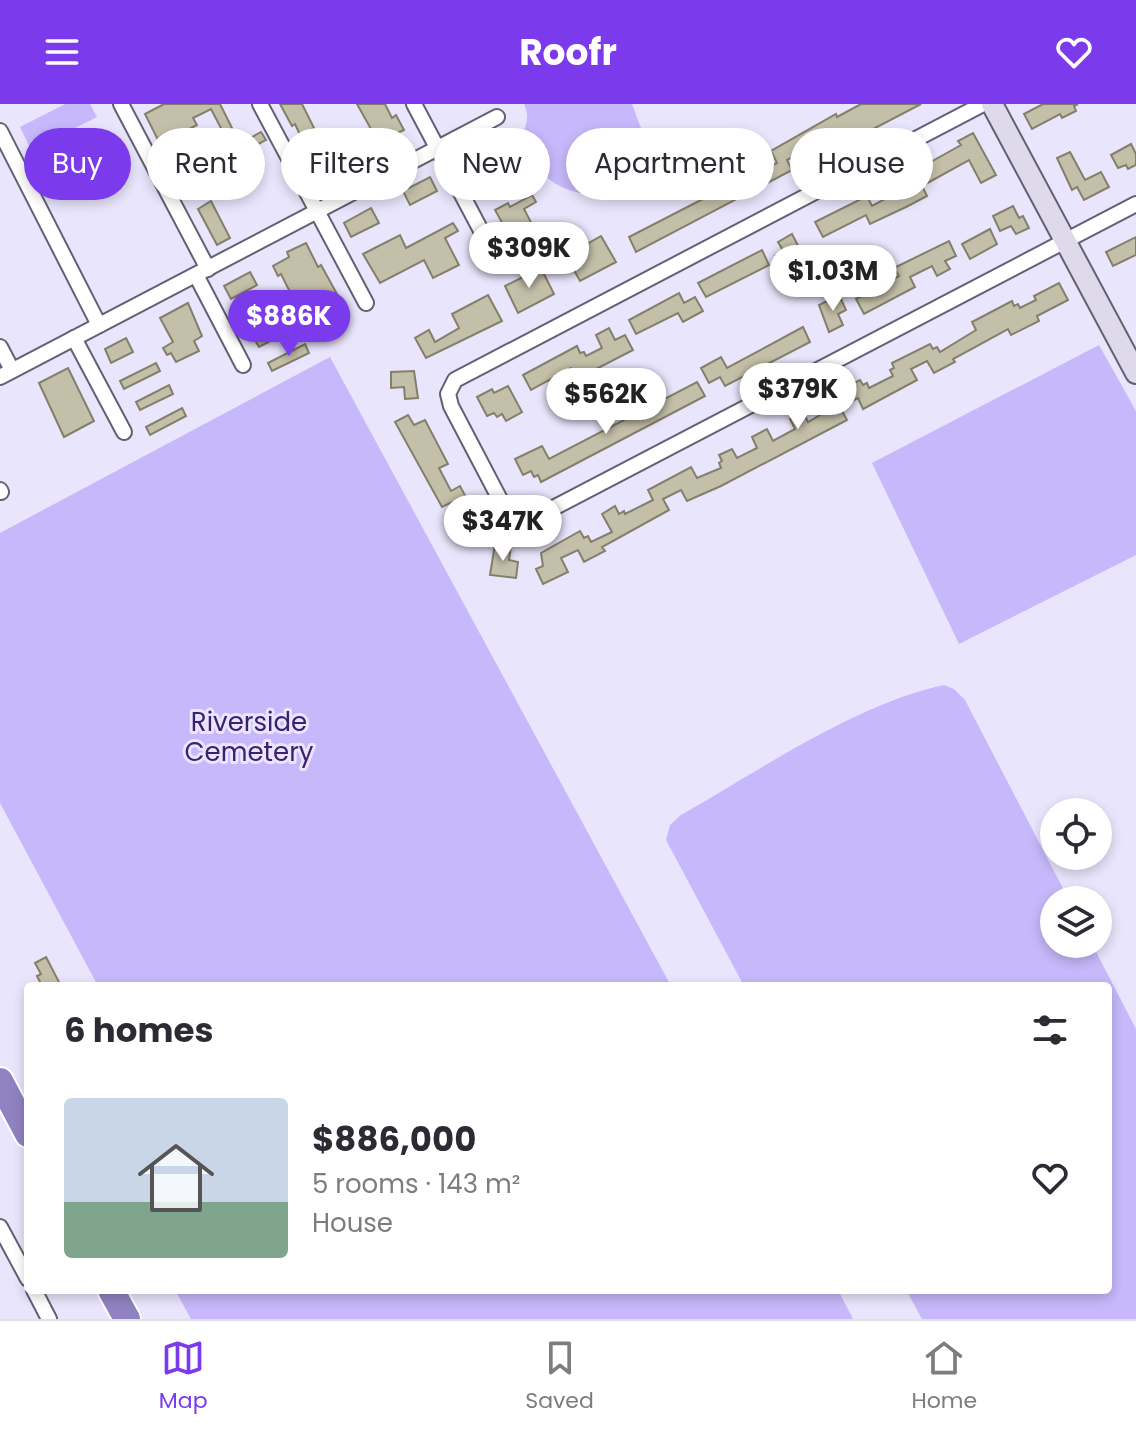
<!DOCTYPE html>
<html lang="en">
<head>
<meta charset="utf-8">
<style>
  body { margin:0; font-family:Poppins,sans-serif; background:#f2f2f3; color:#2b2b33; height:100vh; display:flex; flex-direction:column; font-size:30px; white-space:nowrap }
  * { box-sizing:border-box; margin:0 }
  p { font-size:26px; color:#7c7c81 }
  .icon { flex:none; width:44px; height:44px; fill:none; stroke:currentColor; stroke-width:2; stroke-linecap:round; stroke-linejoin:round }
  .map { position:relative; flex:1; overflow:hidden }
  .panel { position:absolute; left:24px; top:878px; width:1088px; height:312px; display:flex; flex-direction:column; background:#fff; border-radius:8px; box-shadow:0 4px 12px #0003 }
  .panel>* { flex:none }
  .hud { position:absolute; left:24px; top:24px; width:1088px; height:72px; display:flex; gap:16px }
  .fabs { position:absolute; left:1040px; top:694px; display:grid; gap:16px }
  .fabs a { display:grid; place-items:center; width:72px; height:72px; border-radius:50%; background:#fff; box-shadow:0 4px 12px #0003; font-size:40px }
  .price { position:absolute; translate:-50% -68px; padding:0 18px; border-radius:28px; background:#fff; color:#222; font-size:26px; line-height:52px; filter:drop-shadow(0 2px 4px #0008) }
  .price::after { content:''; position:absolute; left:50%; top:48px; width:24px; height:18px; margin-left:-12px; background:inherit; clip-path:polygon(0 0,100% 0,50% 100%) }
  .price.selected { background:#7c3aed; color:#fff }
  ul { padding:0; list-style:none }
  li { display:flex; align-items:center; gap:24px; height:200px; padding:0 40px }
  li span { display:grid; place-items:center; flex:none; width:224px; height:160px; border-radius:8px; color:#555 }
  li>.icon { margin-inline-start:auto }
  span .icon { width:96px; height:96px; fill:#fffc; stroke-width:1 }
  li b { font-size:34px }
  h2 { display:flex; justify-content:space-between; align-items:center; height:96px; padding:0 40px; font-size:34px }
  .tag { padding:0 28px; border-radius:36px; background:#fff; box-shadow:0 4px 12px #0003; font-size:28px; line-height:72px }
  .tag.selected { background:#7c3aed; color:#fff }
  header { display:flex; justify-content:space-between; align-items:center; height:104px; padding:0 40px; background:#7c3aed; color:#fff; font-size:36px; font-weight:700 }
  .tab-bar { display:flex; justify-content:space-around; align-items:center; height:112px; border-top:2px solid #e1e1e2; background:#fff; font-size:22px; color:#7c7c81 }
  .tab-bar a { display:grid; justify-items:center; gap:4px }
  .tab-bar .selected { color:#7c3aed }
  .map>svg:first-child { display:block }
  .green { fill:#c6b8fa }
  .building { fill:#c4bfa8; stroke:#847f6a; stroke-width:2 }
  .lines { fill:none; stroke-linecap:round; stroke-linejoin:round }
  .street-casing { stroke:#646073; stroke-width:18 }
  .secondary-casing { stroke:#646073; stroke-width:24 }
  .highway-casing { stroke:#fff; stroke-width:30 }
  .street { stroke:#fff; stroke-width:14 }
  .secondary { stroke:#dedaec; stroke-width:20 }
  .highway { stroke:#9082c0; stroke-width:26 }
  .labels { text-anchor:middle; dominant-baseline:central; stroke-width:6; stroke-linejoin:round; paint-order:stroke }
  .park-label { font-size:26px; fill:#3c1e72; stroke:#e9e5fc }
</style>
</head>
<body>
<header><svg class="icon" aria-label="menu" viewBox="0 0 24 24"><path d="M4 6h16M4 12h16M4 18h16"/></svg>Roofr<svg class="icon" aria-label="heart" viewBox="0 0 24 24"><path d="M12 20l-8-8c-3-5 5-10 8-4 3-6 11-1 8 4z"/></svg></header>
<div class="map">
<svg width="1136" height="1215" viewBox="0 0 1136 1215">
  <rect width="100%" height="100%" fill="#e9e5fc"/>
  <g class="green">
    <polygon points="65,0 90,0 97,13 73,25 84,47 42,68 20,23"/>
    <path d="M 524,0 L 632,0 L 654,59 C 651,72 634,81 622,86 C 583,101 531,79 525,35 C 522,19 532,19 524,0 Z"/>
    <polygon points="1099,241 1136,307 1136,451 959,540 872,359"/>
    <polygon points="330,253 671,882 98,882 0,699 0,429"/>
    <path d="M 944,581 L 954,585 L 965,596 L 1069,796 L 1054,796 L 1054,840 L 1092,840 L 1136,925 L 1136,1215 L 922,1215 L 906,1186 L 1108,1186 L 1108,882 L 744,882 L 666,736 L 670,721 L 681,711 C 758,667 858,599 944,581 Z"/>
    <polygon points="175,1186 838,1186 853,1215 191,1215"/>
  </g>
  <g class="building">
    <polygon points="164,0 220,0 232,24 223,28 211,5 193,14 197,21 160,40 145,10"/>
    <polygon points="280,0 302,0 314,24 300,31 295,20 292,22"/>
    <polygon points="357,0 385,0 392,14 396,11 404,26 364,44 357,32 371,25"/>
    <polygon points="861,0 921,0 814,56 808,45 787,56 792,66 636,148 629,133 734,79 728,68 749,57 755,69 777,59 771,47 836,10 837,13"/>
    <polygon points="1043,0 1078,0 1074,2 1076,7 1062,14 1060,10 1032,25 1024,10"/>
    <polygon points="261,28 266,36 229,56 225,48"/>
    <polygon points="973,29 996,71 981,79 969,56 922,82 927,92 906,103 870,120 866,111 823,133 815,118 867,92 872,102 894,90 889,80 902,73 905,79 923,68 920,64 961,41 958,37"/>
    <polygon points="1131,40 1136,50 1136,61 1128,65 1126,61 1118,64 1111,51"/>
    <polygon points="488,44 495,58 468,72 461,58"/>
    <polygon points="1070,48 1085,76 1101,68 1109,83 1084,96 1077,83 1072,86 1057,54"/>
    <polygon points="430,73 437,87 410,101 403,87"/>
    <polygon points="532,91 536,98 524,105 537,130 515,142 495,106 508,99 510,103"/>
    <polygon points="211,97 230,134 217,141 198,105"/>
    <polygon points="1013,102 1019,114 1023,112 1029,124 1016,130 1011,122 1000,127 993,112"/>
    <polygon points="371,104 379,119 351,133 344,119"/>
    <polygon points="453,119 458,127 445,134 459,161 433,174 424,156 380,179 363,150 400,131 406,144"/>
    <polygon points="990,125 997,140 970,155 962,140"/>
    <polygon points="792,130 806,157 783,169 775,152 784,148 778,138"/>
    <polygon points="601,132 616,158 580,177 566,152"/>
    <polygon points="1136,133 1136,151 1113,162 1106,148"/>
    <polygon points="949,137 956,152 945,157 950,165 937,172 932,162 910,173 915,183 864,210 856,195 899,172 894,164"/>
    <polygon points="306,139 318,163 321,161 337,190 291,214 296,224 259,243 241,214 290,188 281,170 278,172 273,162 289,153 287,148"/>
    <polygon points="762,146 769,161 706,193 698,179"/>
    <polygon points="541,164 554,190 518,209 505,182"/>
    <polygon points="250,168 257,181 231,195 224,182"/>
    <polygon points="1059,179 1068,196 1037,212 1039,217 1011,231 1008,225 953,255 955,258 934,269 927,257 911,265 917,276 863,305 858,294 840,303 847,316 721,382 687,397 681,386 663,395 669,406 602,443 605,447 584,458 578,446 561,454 568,468 543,480 536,465 543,462 541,449 580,427 584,434 588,432 591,438 612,428 602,410 615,402 619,410 624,407 625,410 653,396 648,386 691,363 697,374 721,364 719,359 722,357 719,351 732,345 737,354 757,344 752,333 767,325 773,337 795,325 790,315 803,308 808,318 825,308 823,304 826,302 823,296 844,284 860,276 863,281 867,279 869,284 893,272 890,266 894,264 892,259 930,240 933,245 937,243 940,248 976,226 972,218 1012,197 1014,202 1018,200 1020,204 1036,196 1034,192"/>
    <polygon points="679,189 684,199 695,193 703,207 683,218 678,209 636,230 629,216"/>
    <polygon points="488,191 502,217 426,254 415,234 429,226 435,238 459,224 452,210"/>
    <polygon points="839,191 846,206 838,210 843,221 829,228 819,201"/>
    <polygon points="188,199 202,232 194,237 199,247 176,258 171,249 167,251 163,244 173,238 160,214"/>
    <polygon points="344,207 348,215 312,234 307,226"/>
    <polygon points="803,223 810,238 725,282 720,273 709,279 701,264 721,253 727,264"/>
    <polygon points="609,224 615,236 625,231 633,246 577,275 571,264 531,286 523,271 577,242 580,249 584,248 586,252 602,244 596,231"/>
    <polygon points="126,234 133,248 111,259 105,245"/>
    <polygon points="305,240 309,249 272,267 268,259"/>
    <polygon points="156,259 160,267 124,285 120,277"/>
    <polygon points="68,264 94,317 64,333 39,279"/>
    <polygon points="414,267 418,294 405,295 404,283 391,284 391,268"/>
    <polygon points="697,278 705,292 541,378 538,371 534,373 531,367 523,371 515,355 542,342 549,355"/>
    <polygon points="169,281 173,290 140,306 136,298"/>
    <polygon points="508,282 522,308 506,317 502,310 497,313 494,309 487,312 477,293 492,285 494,289"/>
    <polygon points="182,304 186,312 150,331 146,323"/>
    <polygon points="408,311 414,321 425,316 448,360 439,364 451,387 460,382 483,425 457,438 449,421 460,415 452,398 442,403 395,318"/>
    <polygon points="495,440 511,442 509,456 518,458 516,474 490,471"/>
    <polygon points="46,853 59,878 52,882 42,882 37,872 41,870 35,859"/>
  </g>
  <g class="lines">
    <g class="street-casing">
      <g id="street">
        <polyline points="121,0 208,165"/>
        <polyline points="260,0 366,199"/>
        <polyline points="414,0 486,136"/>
        <polyline points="983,0 455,276 448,290 451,302 505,405 522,416 536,413 1136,100"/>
        <polyline points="0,27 99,221"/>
        <polyline points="196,171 243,261"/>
        <polyline points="74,234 124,328"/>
        <polyline points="0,243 12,266"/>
        <polyline points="0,273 497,13"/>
        <polyline points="0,386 1,388"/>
        <polyline points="0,1123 28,1175"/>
        <polyline points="34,1186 49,1215"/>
      </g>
    </g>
    <g class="secondary-casing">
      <polyline id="secondary" points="992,0 1136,269"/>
    </g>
    <g class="highway-casing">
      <g id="highway">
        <polyline points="0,977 28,1030"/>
        <polyline points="111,1186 127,1215"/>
      </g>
    </g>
    <use href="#street" class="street"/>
    <use href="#secondary" class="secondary"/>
    <use href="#highway" class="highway"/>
  </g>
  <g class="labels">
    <g class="park-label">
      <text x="249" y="618">Riverside<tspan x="249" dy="30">Cemetery</tspan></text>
    </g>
  </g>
</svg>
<div class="fabs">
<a><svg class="icon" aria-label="locate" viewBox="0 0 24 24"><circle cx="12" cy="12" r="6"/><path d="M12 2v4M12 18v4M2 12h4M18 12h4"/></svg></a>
<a><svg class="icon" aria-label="layers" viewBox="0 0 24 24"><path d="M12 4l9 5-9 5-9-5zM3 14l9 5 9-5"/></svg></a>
</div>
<b class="price" style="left:529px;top:186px">$309K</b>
<b class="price" style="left:833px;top:209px">$1.03M</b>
<b class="price selected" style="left:289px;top:254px">$886K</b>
<b class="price" style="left:798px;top:327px">$379K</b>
<b class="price" style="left:606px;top:332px">$562K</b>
<b class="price" style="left:503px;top:459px">$347K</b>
<div class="hud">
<a class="tag selected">Buy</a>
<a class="tag">Rent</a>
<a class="tag">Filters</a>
<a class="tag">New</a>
<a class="tag">Apartment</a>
<a class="tag">House</a>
</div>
<section class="panel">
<h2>6 homes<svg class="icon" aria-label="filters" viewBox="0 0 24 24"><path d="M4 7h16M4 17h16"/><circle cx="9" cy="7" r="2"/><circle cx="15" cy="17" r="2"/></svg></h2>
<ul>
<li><span style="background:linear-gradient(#c9d6e8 65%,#7fa58c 0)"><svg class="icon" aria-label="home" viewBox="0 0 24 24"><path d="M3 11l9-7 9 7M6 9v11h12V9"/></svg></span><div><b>$886,000</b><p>5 rooms · 143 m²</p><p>House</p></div><svg class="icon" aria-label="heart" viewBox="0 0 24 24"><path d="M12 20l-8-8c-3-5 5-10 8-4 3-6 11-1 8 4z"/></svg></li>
</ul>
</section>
</div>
<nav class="tab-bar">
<a class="selected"><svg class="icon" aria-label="map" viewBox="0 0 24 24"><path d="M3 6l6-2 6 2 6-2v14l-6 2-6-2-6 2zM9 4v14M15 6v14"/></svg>Map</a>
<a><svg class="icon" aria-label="saved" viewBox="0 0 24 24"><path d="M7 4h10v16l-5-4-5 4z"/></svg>Saved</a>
<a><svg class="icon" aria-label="home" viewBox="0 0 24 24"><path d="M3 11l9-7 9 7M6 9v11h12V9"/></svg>Home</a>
</nav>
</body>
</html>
